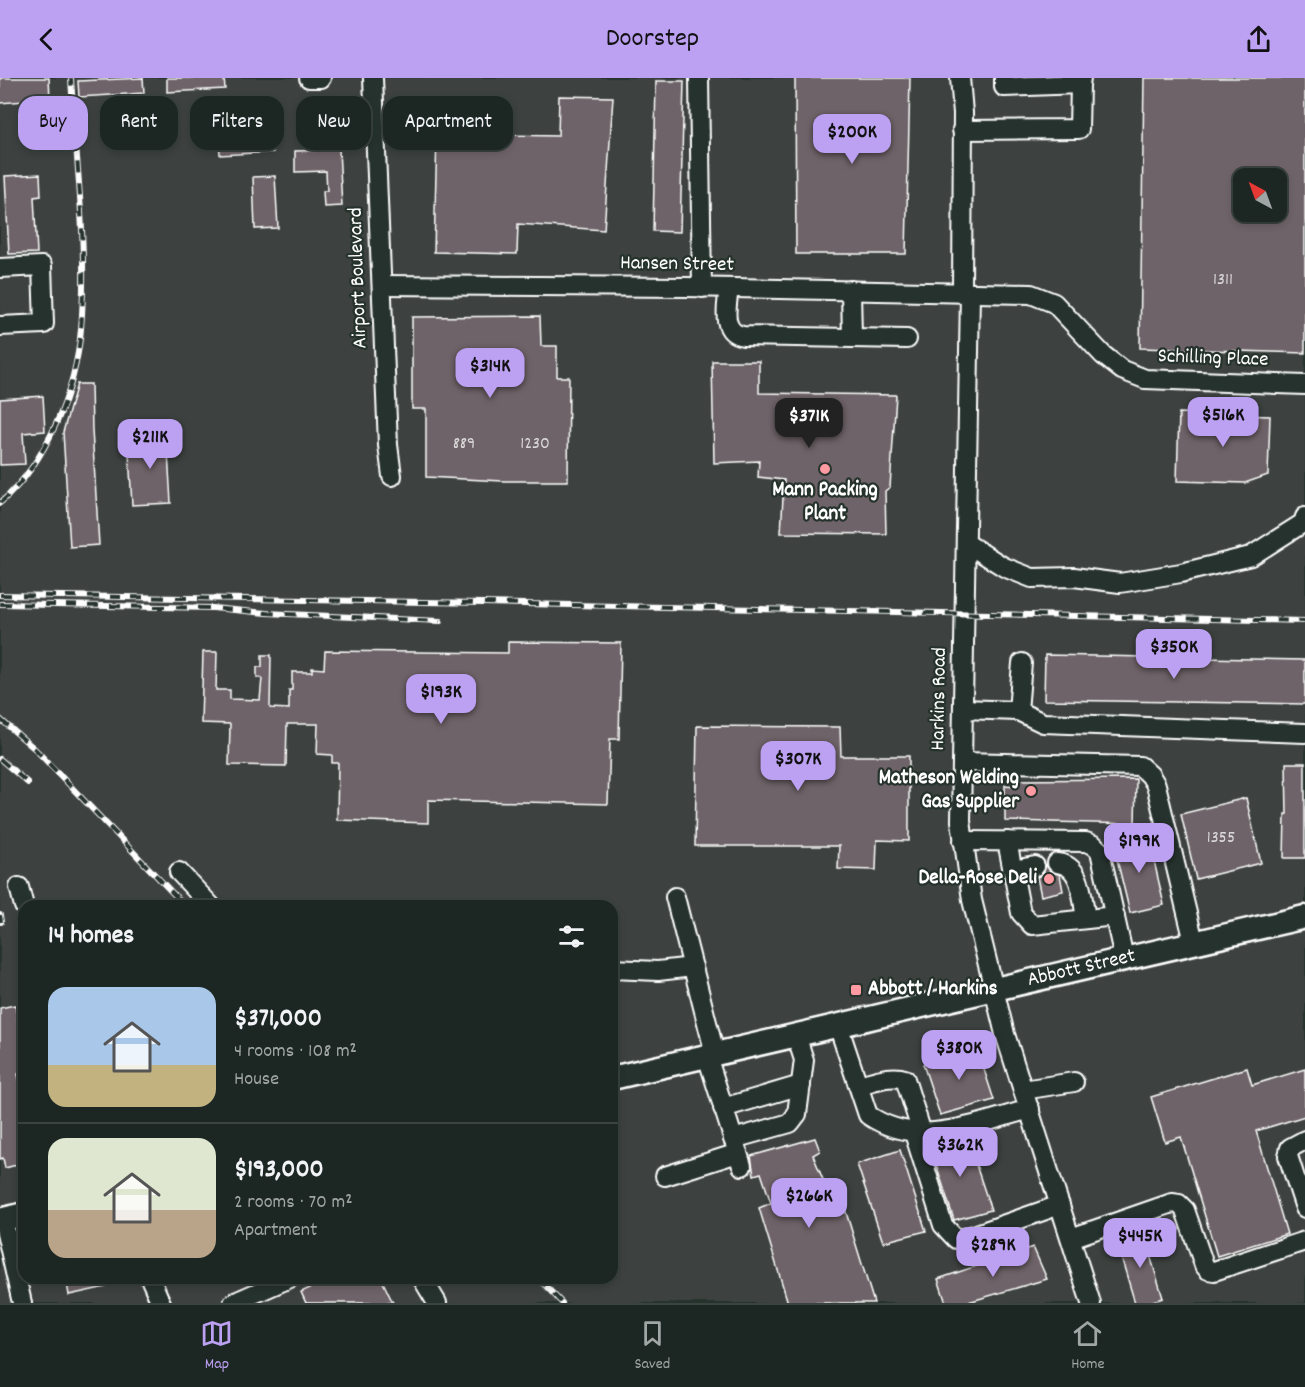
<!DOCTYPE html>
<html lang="en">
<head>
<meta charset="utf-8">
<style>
  body { margin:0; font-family:Dekko,sans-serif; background:#252e2a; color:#f1f3f6; height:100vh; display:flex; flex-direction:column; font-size:22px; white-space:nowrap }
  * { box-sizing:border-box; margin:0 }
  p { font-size:20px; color:#a0a5a5 }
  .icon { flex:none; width:33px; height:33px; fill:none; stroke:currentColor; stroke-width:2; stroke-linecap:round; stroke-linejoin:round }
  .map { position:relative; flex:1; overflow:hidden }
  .panel { position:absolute; left:18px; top:822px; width:600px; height:384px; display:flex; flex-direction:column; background:#1c2622; border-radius:18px; box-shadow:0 3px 9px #0003,0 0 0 2px #3a4340 }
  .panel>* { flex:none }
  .top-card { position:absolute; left:18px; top:18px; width:600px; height:54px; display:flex; gap:12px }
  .needle { width:39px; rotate:319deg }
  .tools { position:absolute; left:1233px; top:90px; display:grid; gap:12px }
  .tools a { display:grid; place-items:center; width:54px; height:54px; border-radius:12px; background:#1c2622; box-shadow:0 3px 9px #0003,0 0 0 2px #3a4340; font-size:30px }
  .price { position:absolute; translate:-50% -51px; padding:0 14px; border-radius:12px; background:#bca0f2; color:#111; font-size:20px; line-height:39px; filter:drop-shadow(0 2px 3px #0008) }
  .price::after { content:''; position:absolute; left:50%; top:36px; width:18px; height:14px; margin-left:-9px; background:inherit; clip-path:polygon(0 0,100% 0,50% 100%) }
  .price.current { background:#222; color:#fff }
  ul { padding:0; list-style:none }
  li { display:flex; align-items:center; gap:18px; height:150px; padding:0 30px }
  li+li { border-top:2px solid #3a4340 }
  li span { display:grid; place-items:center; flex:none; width:168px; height:120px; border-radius:18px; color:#555 }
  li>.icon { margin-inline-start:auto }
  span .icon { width:72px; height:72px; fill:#fffc; stroke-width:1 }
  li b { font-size:26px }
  h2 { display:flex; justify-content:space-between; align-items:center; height:72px; padding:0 30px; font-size:26px }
  .tag { padding:0 21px; border-radius:18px; background:#1c2622; box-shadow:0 3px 9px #0003,0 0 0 2px #3a4340; font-size:21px; line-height:54px }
  .tag.current { background:#bca0f2; color:#111 }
  header { display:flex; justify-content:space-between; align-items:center; height:78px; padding:0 30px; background:#bca0f2; color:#111; font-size:27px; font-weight:600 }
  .dock { display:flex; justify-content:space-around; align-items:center; height:84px; border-top:2px solid #3a4340; background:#1c2622; font-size:16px; color:#a0a5a5 }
  .dock a { display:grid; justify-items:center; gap:3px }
  .dock .current { color:#bca0f2 }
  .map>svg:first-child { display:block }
  .built { fill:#3c423f; fill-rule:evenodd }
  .building { fill:#6e6468; stroke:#fff; stroke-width:1.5; fill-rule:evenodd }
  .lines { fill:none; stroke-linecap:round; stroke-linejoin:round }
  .minor-casing { stroke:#fff; stroke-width:22 }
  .major-casing { stroke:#fff; stroke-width:27 }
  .minor { stroke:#26332d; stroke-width:18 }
  .major { stroke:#26332d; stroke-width:22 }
  .rail-casing { stroke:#fff; stroke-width:6 }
  .rail { stroke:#26332d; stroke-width:4; stroke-dasharray:11; stroke-linecap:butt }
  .poi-dot { fill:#ff9aa2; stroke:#26332d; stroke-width:2 }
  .labels { text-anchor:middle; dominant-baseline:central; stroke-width:4.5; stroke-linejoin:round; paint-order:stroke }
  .number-label { font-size:18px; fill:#dbd8d9 }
  .street-label { font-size:21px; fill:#fff; stroke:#26332d }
  .poi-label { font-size:21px; font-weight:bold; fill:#fff; stroke:#26332d; text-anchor:end }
</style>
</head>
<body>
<header><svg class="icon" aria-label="back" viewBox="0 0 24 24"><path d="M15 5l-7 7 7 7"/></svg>Doorstep<svg class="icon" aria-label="share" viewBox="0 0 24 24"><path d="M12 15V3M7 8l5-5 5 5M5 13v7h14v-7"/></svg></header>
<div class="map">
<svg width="1305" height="1225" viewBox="0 0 1305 1225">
  <rect width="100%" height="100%" fill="#26332d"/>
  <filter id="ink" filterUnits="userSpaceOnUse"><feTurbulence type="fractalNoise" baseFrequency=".0167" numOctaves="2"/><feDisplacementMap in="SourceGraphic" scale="12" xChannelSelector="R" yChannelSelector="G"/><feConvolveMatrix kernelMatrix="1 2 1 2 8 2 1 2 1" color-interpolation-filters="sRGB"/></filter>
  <g filter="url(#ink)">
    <path class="built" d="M 0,0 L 1305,0 L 1305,1225 L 0,1225 ZM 1244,100 L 1276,100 L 1276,134 L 1244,134 ZM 24,828 L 612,828 L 612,1200 L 24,1200 Z"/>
    <g class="building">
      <polygon points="0,0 49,0 50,21 0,25"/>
      <polygon points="143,0 144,15 79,19 78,3"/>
      <polygon points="167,0 224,0 225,11 167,14"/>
      <polygon points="795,0 910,0 906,176 796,176"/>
      <path d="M 1144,0 L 1305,0 L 1305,275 L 1140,270 ZM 1244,100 L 1276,100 L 1276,134 L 1244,134 Z"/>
      <polygon points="656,3 684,3 680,154 653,153"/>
      <polygon points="559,18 613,19 604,152 518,146 517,176 434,174 437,56 558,58"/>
      <polygon points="270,21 273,74 220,77 217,24"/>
      <polygon points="337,34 342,128 324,129 323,113 327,113 326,93 295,94 295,73 325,72 324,35"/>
      <polygon points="40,96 41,118 34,119 37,175 9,176 5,98"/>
      <polygon points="275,98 278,150 255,151 253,99"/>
      <polygon points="540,238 541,268 557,268 557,299 569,299 568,403 503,403 426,399 426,331 412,331 412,239"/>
      <polygon points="712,283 759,283 759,315 896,317 890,409 885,413 886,456 781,455 784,402 758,399 759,383 714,385"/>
      <polygon points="77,306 91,306 92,352 99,467 70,469 63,354"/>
      <polygon points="43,318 45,353 23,355 25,386 0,387 0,321"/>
      <polygon points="1179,335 1270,338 1268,397 1245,405 1177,403"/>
      <polygon points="167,357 171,425 132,427 128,359"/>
      <polygon points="508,564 621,565 619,661 610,661 608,726 428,722 428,745 337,742 338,685 332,685 332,677 317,676 318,646 287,646 286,688 229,687 230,646 201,645 203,574 217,574 216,612 230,612 230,621 260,622 262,600 257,600 257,589 262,589 262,577 271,577 270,630 289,631 289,612 292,612 292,594 312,594 312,590 324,591 325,573 508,575"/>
      <polygon points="1045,577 1305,582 1305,626 1044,622"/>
      <polygon points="697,648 840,649 841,678 909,678 909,763 877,762 876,792 838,791 839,768 695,768"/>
      <polygon points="1286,685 1305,685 1305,780 1284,780 1285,736 1287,736"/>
      <polygon points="1136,701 1135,746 1005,743 1005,707 1015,708 1015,702"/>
      <polygon points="1246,720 1261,785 1196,801 1181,736"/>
      <polygon points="1148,756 1164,827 1130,835 1113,765"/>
      <polygon points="1046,787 1050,793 1060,797 1063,813 1041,818 1037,799 1043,796"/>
      <polygon points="15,927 24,975 24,995 18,996 24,1022 24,1085 5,1090 3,1080 0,1081 0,930"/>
      <polygon points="976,967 994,1022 940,1037 923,986"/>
      <polygon points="1247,990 1252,1007 1305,991 1305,1038 1256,1053 1287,1156 1217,1178 1181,1059 1165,1064 1151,1019"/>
      <polygon points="815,1060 820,1073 813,1077 826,1109 837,1105 874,1225 788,1225 759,1130 771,1125 761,1095 754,1097 751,1078"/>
      <polygon points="967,1060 991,1132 954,1142 930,1067"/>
      <polygon points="900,1072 926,1153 883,1164 857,1086"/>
      <polygon points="1143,1154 1163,1220 1147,1225 1135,1225 1116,1162"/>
      <polygon points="1033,1169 1047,1201 965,1225 946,1225 938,1201"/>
      <polygon points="66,1200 105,1200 106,1209 69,1217"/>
      <polygon points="332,1200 381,1200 393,1225 306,1225 301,1214"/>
    </g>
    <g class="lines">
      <g class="minor-casing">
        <g id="minor">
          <polyline points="309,0 321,0"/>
          <polyline points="373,0 388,367 392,398"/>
          <polyline points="699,0 702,210"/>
          <polyline points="960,0 963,35 962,215"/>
          <polyline points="1004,0 1004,9 1080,6 1081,0"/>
          <polyline points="962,52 1079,51 1080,6"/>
          <polyline points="0,190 42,188 44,246 0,248"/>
          <polyline points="382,207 686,209 1031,216 1054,225 1103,277 1122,292 1145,301 1305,307"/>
          <path d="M 729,210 C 727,228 720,254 743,258 L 907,261"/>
          <polyline points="851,212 852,260"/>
          <polyline points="970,215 961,743 972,822 1005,956 1091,1225"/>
          <polyline points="966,465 1004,489 1032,500 1074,499 1120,505 1181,495 1251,478 1303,445 1305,439"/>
          <polyline points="963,631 1018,633 1022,585"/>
          <polyline points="1018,633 1043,645 1305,655"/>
          <polyline points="962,684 1140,688 1150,697 1156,707 1194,864"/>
          <polyline points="963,763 1086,764 1094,767 1100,773 1124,880"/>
          <polyline points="1007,763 1021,835 1032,847 1115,838"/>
          <path d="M 1057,785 C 1083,787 1082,821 1086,841"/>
          <polyline points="1012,792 1035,788"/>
          <polyline points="179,794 211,828"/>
          <polyline points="19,809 24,828"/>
          <polyline points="675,819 715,976"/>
          <polyline points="612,891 658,893 693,889"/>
          <path d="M 838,947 L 868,1037 C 919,1072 976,1045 1030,1031"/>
          <polyline points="707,978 742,1088"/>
          <path d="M 858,1007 C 872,1004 891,996 905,1001 L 922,1055"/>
          <polyline points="1023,1012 1074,1004"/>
          <polyline points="723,1030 801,1007"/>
          <polyline points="914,1055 943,1147 956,1161 968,1159 1060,1127"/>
          <polyline points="733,1061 790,1045 797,1036 804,982 796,957"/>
          <polyline points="1305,1062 1290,1070 1288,1078 1305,1130"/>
          <polyline points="665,1098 738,1075"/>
          <polyline points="3,1141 22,1225"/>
          <polyline points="1071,1160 1172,1125 1179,1126 1185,1132 1204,1187 1208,1192 1214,1193 1305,1163"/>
          <polyline points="150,1200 161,1225"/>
          <polyline points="422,1200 437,1225"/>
          <polyline points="233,1225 290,1200"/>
        </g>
      </g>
      <g class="major-casing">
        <g id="major">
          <path id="s1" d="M 612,1000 L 1305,839"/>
          <polyline points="0,1142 24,1136"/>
        </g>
      </g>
      <use href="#minor" class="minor"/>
      <use href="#major" class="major"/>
      <g class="rail-casing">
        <g id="rail">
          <path d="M 0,425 C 47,385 76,311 81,251 C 88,168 76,83 71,0"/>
          <polyline points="0,517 483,525 1305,543"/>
          <polyline points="0,526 213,530 266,535 440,543"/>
          <polyline points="0,641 35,671 185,828"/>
          <polyline points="0,681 28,705"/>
          <polyline points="0,837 1,844"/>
          <polyline points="538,1200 562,1225"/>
        </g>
      </g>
      <use href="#rail" class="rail"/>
    </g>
  </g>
  <g class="poi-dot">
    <circle cx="825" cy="391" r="6"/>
    <circle cx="1031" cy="713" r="6"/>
    <circle cx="1049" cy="801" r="6"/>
    <rect x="850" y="906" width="12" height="12" rx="3"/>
  </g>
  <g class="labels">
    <g class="number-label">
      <text x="1223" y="202">1311</text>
      <text x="464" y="366">889</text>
      <text x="535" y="366">1230</text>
      <text x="1221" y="760">1355</text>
    </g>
    <g class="street-label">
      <text transform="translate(677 187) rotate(1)">Hansen Street</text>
      <text transform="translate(359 200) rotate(-92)">Airport Boulevard</text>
      <text transform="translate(1213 281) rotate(2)">Schilling Place</text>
      <text transform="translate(940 621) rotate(-89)">Harkins Road</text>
      <text stroke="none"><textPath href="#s1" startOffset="482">Abbott Street</textPath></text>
    </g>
    <g class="poi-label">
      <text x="825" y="413" text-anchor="middle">Mann Packing<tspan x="825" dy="24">Plant</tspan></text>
      <text x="1019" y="701">Matheson Welding<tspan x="1019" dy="24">Gas Supplier</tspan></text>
      <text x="1037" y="801">Della-Rose Deli</text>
      <text x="868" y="912" text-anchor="start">Abbott / Harkins</text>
    </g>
  </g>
</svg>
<div class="tools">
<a><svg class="needle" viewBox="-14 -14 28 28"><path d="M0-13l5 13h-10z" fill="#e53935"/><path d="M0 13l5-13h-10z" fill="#a0a5a5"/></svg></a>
</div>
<b class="price" style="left:852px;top:87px">$200K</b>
<b class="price" style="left:490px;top:321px">$314K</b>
<b class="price" style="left:1223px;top:370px">$516K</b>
<b class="price current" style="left:809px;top:371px">$371K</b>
<b class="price" style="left:150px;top:392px">$211K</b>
<b class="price" style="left:1174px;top:602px">$350K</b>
<b class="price" style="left:441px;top:647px">$193K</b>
<b class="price" style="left:798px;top:714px">$307K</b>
<b class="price" style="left:1139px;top:796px">$199K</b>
<b class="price" style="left:959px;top:1003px">$380K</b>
<b class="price" style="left:960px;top:1100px">$362K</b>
<b class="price" style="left:809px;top:1151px">$266K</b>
<b class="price" style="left:1140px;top:1191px">$445K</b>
<b class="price" style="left:993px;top:1200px">$289K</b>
<div class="top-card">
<a class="tag current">Buy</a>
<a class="tag">Rent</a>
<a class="tag">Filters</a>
<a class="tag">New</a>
<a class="tag">Apartment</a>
</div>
<section class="panel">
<h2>14 homes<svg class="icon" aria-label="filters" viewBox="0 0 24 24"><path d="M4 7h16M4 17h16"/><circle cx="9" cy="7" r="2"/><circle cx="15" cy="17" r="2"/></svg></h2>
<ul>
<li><span style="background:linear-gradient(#a9c7e8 65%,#c2b280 0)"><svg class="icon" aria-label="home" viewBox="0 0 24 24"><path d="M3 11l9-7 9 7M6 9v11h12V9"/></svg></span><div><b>$371,000</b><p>4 rooms · 108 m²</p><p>House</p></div></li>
<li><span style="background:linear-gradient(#dfe7d0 60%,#b9a48a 0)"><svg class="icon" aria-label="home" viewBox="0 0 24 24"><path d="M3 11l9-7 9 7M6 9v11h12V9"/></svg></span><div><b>$193,000</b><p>2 rooms · 70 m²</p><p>Apartment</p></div></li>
</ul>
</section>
</div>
<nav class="dock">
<a class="current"><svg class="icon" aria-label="map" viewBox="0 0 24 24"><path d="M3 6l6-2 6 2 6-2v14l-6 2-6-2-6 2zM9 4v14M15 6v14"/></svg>Map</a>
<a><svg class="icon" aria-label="saved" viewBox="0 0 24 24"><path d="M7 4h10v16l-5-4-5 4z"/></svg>Saved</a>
<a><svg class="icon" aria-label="home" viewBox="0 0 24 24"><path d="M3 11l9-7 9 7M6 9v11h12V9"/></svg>Home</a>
</nav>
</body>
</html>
